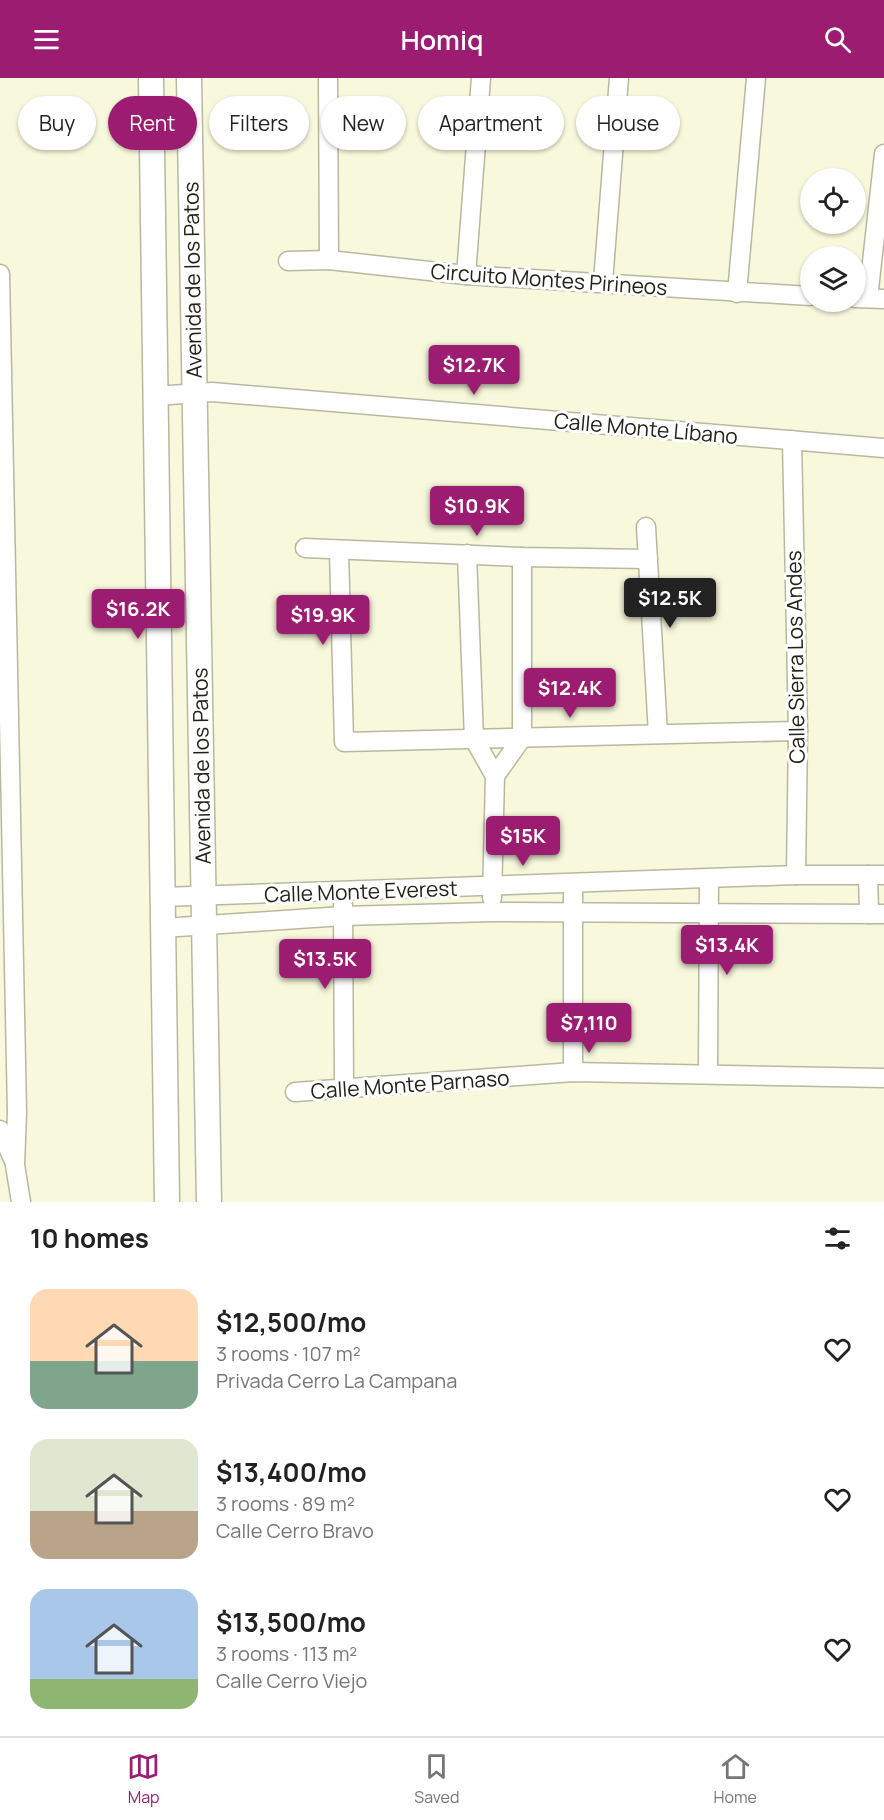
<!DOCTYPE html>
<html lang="en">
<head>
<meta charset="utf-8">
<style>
  body { margin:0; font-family:Manrope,sans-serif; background:#f2f2f2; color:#222; height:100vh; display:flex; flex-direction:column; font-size:22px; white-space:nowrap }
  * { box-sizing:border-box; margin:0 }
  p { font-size:20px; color:#767676 }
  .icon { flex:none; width:33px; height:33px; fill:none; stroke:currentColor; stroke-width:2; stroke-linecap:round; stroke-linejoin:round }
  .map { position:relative; height:1124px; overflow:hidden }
  .sheet { display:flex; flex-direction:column; background:#fff; flex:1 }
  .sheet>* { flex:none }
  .guide { position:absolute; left:18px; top:18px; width:849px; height:54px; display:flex; gap:12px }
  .controls { position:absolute; left:800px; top:90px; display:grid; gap:12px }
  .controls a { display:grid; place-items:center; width:66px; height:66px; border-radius:50%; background:#fff; box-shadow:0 2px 4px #0004; font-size:30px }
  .price { position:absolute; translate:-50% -51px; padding:0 14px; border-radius:6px; background:#9b1c71; color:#fff; font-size:20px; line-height:39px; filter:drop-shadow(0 2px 3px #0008) }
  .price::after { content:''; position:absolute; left:50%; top:36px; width:18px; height:14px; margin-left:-9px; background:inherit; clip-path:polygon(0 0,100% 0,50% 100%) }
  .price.active { background:#222; color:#fff }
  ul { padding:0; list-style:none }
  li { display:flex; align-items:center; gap:18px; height:150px; padding:0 30px }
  li span { display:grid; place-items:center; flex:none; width:168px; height:120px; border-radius:18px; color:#555 }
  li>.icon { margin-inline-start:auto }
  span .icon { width:72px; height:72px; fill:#fffc; stroke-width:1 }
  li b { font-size:26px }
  h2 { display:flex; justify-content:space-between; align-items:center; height:72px; padding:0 30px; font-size:26px }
  .chip { padding:0 21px; border-radius:27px; background:#fff; box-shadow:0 2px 4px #0004; font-size:21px; line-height:54px }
  .chip.active { background:#9b1c71; color:#fff }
  header { display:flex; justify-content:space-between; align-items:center; height:78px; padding:0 30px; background:#9b1c71; color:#fff; font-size:27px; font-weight:600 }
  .tab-bar { display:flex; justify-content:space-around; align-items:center; height:84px; border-top:2px solid #e0e0e0; background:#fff; font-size:16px; color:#767676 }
  .tab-bar a { display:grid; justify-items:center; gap:3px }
  .tab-bar .active { color:#9b1c71 }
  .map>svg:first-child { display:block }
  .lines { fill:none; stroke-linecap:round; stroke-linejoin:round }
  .street-casing { stroke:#b9b89f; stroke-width:21 }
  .secondary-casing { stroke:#b9b89f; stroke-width:27 }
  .street { stroke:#fff; stroke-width:18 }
  .secondary { stroke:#fff; stroke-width:24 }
  .labels { text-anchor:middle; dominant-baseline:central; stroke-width:6; stroke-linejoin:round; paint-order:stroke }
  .street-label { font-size:21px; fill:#222218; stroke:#fff }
</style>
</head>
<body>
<header><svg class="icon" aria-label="menu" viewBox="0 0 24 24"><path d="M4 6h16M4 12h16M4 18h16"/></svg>Homiq<svg class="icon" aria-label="search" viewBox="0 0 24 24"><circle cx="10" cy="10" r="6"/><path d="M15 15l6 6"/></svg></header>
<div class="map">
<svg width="884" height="1124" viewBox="0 0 884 1124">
  <rect width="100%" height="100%" fill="#f8f8dd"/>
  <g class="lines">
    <g class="street-casing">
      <g id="street">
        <polyline points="328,0 329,182"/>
        <polyline points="288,183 329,182 466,197 810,218"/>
        <polyline points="0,196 17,1035 15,1087 21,1124"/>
        <polyline points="466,197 481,0"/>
        <polyline points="603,204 619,0"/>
        <polyline points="737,215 756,0"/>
        <polyline points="855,220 884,221"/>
        <polyline points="868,220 884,76"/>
        <polyline points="156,318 212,314 884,370"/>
        <polyline points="792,362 798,653 796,797"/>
        <polyline points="646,449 658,656"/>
        <polyline points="305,470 522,479 648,481"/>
        <polyline points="339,472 344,664 798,653"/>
        <polyline points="467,476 474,661 495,698 492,820"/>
        <polyline points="495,698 522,660 522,479"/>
        <polyline points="868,797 869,836"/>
        <polyline points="573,806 573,994"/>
        <polyline points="162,819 796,797 884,797"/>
        <polyline points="343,827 344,1009"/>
        <polyline points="163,850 343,838 492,834 884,836"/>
        <polyline points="708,995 709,801"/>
        <polyline points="295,1014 573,994 884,1000"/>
        <polyline points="0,1052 14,1083"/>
      </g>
    </g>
    <g class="secondary-casing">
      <g id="secondary">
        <polyline points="151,0 167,1124"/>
        <polyline points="189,0 209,1124"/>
      </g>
    </g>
    <use href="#street" class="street"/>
    <use href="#secondary" class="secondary"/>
  </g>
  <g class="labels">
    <g class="street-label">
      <text transform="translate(549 201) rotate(4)">Circuito Montes Pirineos</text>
      <text transform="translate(192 202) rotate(-91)">Avenida de los Patos</text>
      <text transform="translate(646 350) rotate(5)">Calle Monte Líbano</text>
      <text transform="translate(795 579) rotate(-91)">Calle Sierra Los Andes</text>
      <text transform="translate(201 688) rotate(-91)">Avenida de los Patos</text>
      <text transform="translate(361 813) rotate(-2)">Calle Monte Everest</text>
      <text transform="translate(410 1006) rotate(-4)">Calle Monte Parnaso</text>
    </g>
  </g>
</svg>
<div class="controls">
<a><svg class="icon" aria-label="locate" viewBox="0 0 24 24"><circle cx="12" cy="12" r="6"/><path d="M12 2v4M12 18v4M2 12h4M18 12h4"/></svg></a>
<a><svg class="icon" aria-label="layers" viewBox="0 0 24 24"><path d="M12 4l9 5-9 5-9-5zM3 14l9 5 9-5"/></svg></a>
</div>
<b class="price" style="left:474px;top:318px">$12.7K</b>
<b class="price" style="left:477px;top:459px">$10.9K</b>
<b class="price active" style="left:670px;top:551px">$12.5K</b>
<b class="price" style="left:138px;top:562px">$16.2K</b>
<b class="price" style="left:323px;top:568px">$19.9K</b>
<b class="price" style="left:570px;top:641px">$12.4K</b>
<b class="price" style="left:523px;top:789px">$15K</b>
<b class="price" style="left:727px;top:898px">$13.4K</b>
<b class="price" style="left:325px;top:912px">$13.5K</b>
<b class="price" style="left:589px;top:976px">$7,110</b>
<div class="guide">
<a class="chip">Buy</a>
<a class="chip active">Rent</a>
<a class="chip">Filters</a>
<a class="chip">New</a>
<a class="chip">Apartment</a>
<a class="chip">House</a>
</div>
</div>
<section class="sheet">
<h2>10 homes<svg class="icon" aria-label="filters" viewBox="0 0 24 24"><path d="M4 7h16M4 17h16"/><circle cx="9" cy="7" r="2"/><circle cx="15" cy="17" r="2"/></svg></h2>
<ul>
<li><span style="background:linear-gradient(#ffd9b3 60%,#7fa58c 0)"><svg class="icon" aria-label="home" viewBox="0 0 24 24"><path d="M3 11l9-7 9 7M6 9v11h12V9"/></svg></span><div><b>$12,500/mo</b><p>3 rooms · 107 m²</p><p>Privada Cerro La Campana</p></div><svg class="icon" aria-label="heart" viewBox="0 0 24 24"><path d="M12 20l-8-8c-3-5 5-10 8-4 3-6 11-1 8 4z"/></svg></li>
<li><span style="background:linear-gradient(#dfe7d0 60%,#b9a48a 0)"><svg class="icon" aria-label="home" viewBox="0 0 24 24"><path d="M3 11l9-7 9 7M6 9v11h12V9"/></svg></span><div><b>$13,400/mo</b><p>3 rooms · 89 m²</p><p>Calle Cerro Bravo</p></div><svg class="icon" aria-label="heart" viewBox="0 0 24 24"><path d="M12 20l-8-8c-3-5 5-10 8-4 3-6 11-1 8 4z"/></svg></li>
<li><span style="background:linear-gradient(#a9c7e8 75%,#8fb573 0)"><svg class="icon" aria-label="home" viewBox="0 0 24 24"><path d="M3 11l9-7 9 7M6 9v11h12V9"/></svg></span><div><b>$13,500/mo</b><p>3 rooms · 113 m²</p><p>Calle Cerro Viejo</p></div><svg class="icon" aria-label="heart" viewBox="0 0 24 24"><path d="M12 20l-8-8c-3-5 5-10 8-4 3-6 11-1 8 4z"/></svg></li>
</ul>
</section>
<nav class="tab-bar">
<a class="active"><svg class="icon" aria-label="map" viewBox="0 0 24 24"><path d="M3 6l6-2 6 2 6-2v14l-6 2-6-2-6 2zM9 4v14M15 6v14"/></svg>Map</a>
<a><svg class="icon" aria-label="saved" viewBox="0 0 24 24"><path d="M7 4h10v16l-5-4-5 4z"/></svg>Saved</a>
<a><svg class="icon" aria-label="home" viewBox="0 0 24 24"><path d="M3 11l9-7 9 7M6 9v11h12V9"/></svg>Home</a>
</nav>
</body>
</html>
